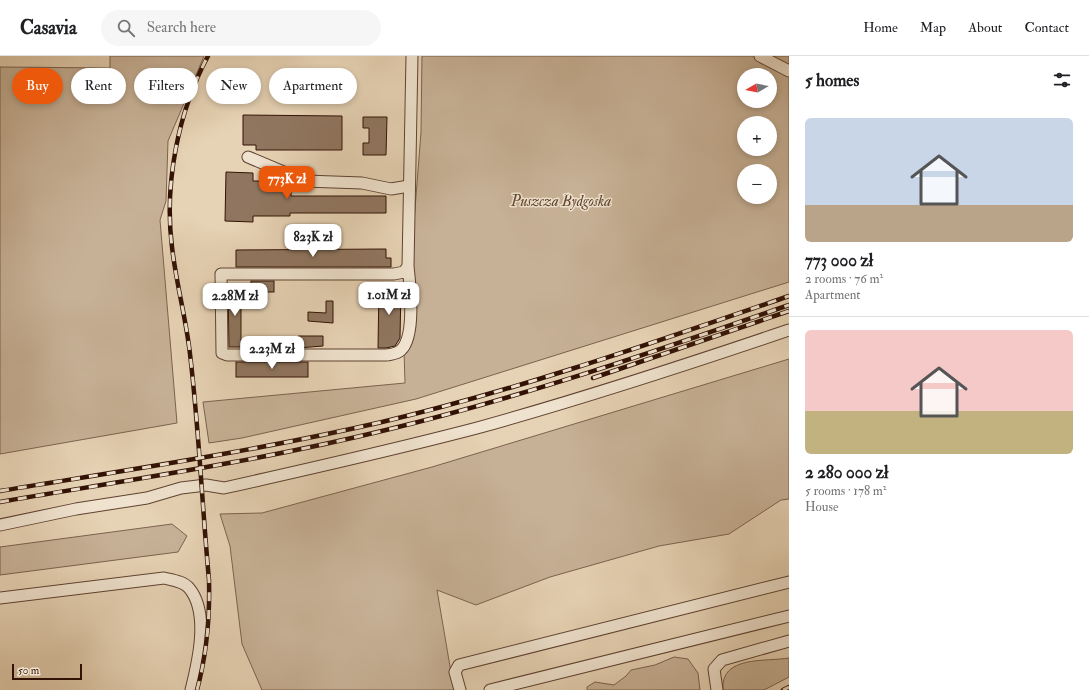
<!DOCTYPE html>
<html lang="en">
<head>
<meta charset="utf-8">
<style>
  body { margin:0; font-family:"IM FELL Double Pica",serif; background:#f6f6f6; color:#202124; height:100vh; display:flex; flex-direction:column; font-size:15px; white-space:nowrap }
  * { box-sizing:border-box; margin:0 }
  p { font-size:13px; color:#757577 }
  .icon { flex:none; width:22px; height:22px; fill:none; stroke:currentColor; stroke-width:2; stroke-linecap:round; stroke-linejoin:round }
  .map { position:relative; flex:1; overflow:hidden }
  .sheet { display:flex; flex-direction:column; background:#fff; width:300px }
  .sheet>* { flex:none }
  .guide { position:absolute; left:12px; top:12px; width:380px; height:36px; display:flex; gap:8px }
  .needle { width:26px; rotate:261deg }
  .tools { position:absolute; left:737px; top:12px; display:grid; gap:8px }
  .tools a { display:grid; place-items:center; width:40px; height:40px; border-radius:50%; background:#fff; box-shadow:0 2px 6px #0003; font-size:20px }
  .scale { position:absolute; left:12px; bottom:10px; width:70px; box-sizing:border-box; padding-left:4px; border:2px solid #321205; border-top:0; font-size:11px; line-height:14px; white-space:nowrap; color:#321205; -webkit-text-stroke:3px #efe2ce; paint-order:stroke }
  .price { position:absolute; translate:-50% -34px; padding:0 9px; border-radius:8px; background:#fff; color:#222; font-size:13px; line-height:26px; filter:drop-shadow(0 1px 2px #0008) }
  .price::after { content:''; position:absolute; left:50%; top:24px; width:12px; height:9px; margin-left:-6px; background:inherit; clip-path:polygon(0 0,100% 0,50% 100%) }
  .price.current { background:#ea580c; color:#fff }
  ul { padding:0; list-style:none }
  li { display:grid; align-content:center; gap:8px; height:212px; padding:0 16px }
  li+li { border-top:1px solid #e0e0e0 }
  li span { display:grid; place-items:center; height:124px; border-radius:6px; color:#555 }
  li>.icon { margin-inline-start:auto }
  span .icon { width:72px; height:72px; fill:#fffc; stroke-width:1 }
  li b { font-size:17px }
  h2 { display:flex; justify-content:space-between; align-items:center; height:48px; padding:0 16px; font-size:17px }
  .chip { padding:0 14px; border-radius:18px; background:#fff; box-shadow:0 2px 6px #0003; font-size:14px; line-height:36px }
  .chip.current { background:#ea580c; color:#fff }
  header { display:flex; align-items:center; gap:24px; box-sizing:border-box; height:56px; padding:0 20px; background:#fff; border-bottom:1px solid #e0e0e0 }
  header strong { font-size:19px }
  nav { display:flex; gap:22px; margin-inline-start:auto; font-size:14px }
  .search { width:280px; height:36px; background:#f6f6f6; display:flex; align-items:center; gap:10px; box-sizing:border-box; padding:0 14px; border-radius:22px; color:#757577; font-size:15px }
  main { display:flex; flex:1; min-height:0 }
  .map>svg:first-child { display:block }
  .green { fill:#c7b196; stroke:#7c624e; fill-rule:evenodd }
  .building { fill:#907660; stroke:#321205 }
  .lines { fill:none; stroke-linecap:round; stroke-linejoin:round }
  .minor-casing { stroke:#5f4231; stroke-width:13 }
  .minor { stroke:#efe2ce; stroke-width:11 }
  .rail-casing { stroke:#321205; stroke-width:4.5 }
  .rail { stroke:#efe2ce; stroke-width:3; stroke-dasharray:9; stroke-linecap:butt }
  .labels { text-anchor:middle; dominant-baseline:central; stroke-width:3; stroke-linejoin:round; paint-order:stroke }
  .park-label { font-size:15px; font-style:italic; fill:#5f4230; stroke:#efe2ce }
</style>
</head>
<body>
<header>
<strong>Casavia</strong>
<div class="search"><svg class="icon" aria-label="search" viewBox="0 0 24 24"><circle cx="10" cy="10" r="6"/><path d="M15 15l6 6"/></svg>Search here</div>
<nav><a>Home</a><a>Map</a><a>About</a><a>Contact</a></nav>
</header>
<main>
<div class="map">
<svg width="789" height="634" viewBox="0 0 789 634">
  <rect width="100%" height="100%" fill="#e6d2b4"/>
  <filter id="stains"><feTurbulence type="fractalNoise" baseFrequency=".005" numOctaves="4"/><feColorMatrix values="0 0 0 0 .2 0 0 0 0 .09 0 0 0 0 .02 0 0 0 .5 -.17"/></filter>
  <radialGradient id="worn" r=".72"><stop offset=".6" stop-color="#630" stop-opacity="0"/><stop offset="1" stop-color="#630" stop-opacity=".3"/></radialGradient>
  <g class="green">
    <polygon points="110,0 204,0 168,85 166,145 160,164 177,367 0,398 0,11 110,12"/>
    <path d="M 422,0 L 789,0 L 789,226 L 416,343 L 242,382 L 209,387 L 203,346 L 405,327 L 404,294 L 421,76 ZM 744,19 L 770,19 L 770,45 L 744,45 ZM 744,67 L 770,67 L 770,93 L 744,93 ZM 744,115 L 770,115 L 770,141 L 744,141 Z"/>
    <polygon points="789,303 789,443 781,444 729,478 659,490 550,521 476,549 437,534 454,634 262,634 242,588 230,490 220,458 262,457 432,411"/>
    <polygon points="172,468 187,480 178,496 0,519 0,491"/>
    <polygon points="674,601 688,603 698,617 700,634 587,634 587,631 595,626 614,629 626,620 631,614 655,609"/>
    <path d="M 789,602 L 789,621 L 764,634 L 723,634 C 720,599 766,606 789,602 Z"/>
  </g>
  <g class="building">
    <polygon points="243,59 342,60 342,94 256,94 256,89 243,89"/>
    <polygon points="363,61 387,61 386,99 363,99 363,87 369,87 369,72 363,72"/>
    <polygon points="226,116 253,117 253,125 288,125 291,127 291,140 386,140 386,157 290,157 290,160 253,160 253,166 225,165"/>
    <polygon points="386,193 386,202 391,202 391,211 236,211 236,194"/>
    <rect x="251" y="225" width="23" height="11"/>
    <polygon points="379,230 401,230 400,282 395,290 386,292 378,292"/>
    <polygon points="228,231 241,231 241,291 229,291"/>
    <polygon points="326,245 333,245 333,267 308,265 308,256 326,257"/>
    <polygon points="298,280 323,280 323,290 298,292"/>
    <rect x="236" y="306" width="72" height="15"/>
  </g>
  <g class="lines">
    <g class="minor-casing">
      <g id="minor">
        <polyline points="760,0 789,15"/>
        <polyline points="248,101 305,125 362,127 391,133 409,130"/>
        <path d="M 408,210 C 410,229 416,280 401,294 C 397,298 392,298 387,299 L 227,299 L 222,297 L 221,218 L 394,218 L 404,216 L 408,210 L 412,0"/>
        <path d="M 0,469 L 76,453 L 147,442 L 181,432 L 206,429 L 224,432 C 309,413 393,394 477,372 C 582,343 686,309 789,274"/>
        <path d="M 0,542 L 164,522 C 172,524 183,525 189,532 C 210,557 198,606 191,634"/>
        <polyline points="460,634 455,616 459,609 789,526"/>
        <polyline points="490,634 789,560"/>
        <polyline points="717,634 714,613 722,604 789,585"/>
      </g>
    </g>
    <use href="#minor" class="minor"/>
    <g class="rail-casing">
      <g id="rail">
        <polyline points="593,322 789,255"/>
        <path d="M 0,435 C 128,414 256,395 382,366 C 521,333 655,286 789,240"/>
        <path d="M 0,446 C 129,424 259,405 386,374 C 523,341 656,295 789,249"/>
        <path d="M 197,634 C 207,597 210,562 209,524 C 202,449 199,373 190,298 C 186,262 176,227 172,191 C 164,128 178,56 208,0"/>
        <polyline points="783,634 789,631"/>
      </g>
    </g>
    <use href="#rail" class="rail"/>
  </g>
  <g class="labels">
    <g class="park-label">
      <text x="561" y="145">Puszcza Bydgoska</text>
    </g>
  </g>
  <rect width="100%" height="100%" filter="url(#stains)"/>
  <rect width="100%" height="100%" fill="url(#worn)"/>
</svg>
<div class="tools">
<a><svg class="needle" viewBox="-14 -14 28 28"><path d="M0-13l5 13h-10z" fill="#e53935"/><path d="M0 13l5-13h-10z" fill="#757577"/></svg></a>
<a>+</a>
<a>−</a>
</div>
<div class="scale">50 m</div>
<b class="price current" style="left:287px;top:144px">773K zł</b>
<b class="price" style="left:313px;top:202px">823K zł</b>
<b class="price" style="left:389px;top:260px">1.01M zł</b>
<b class="price" style="left:235px;top:261px">2.28M zł</b>
<b class="price" style="left:272px;top:314px">2.23M zł</b>
<div class="guide">
<a class="chip current">Buy</a>
<a class="chip">Rent</a>
<a class="chip">Filters</a>
<a class="chip">New</a>
<a class="chip">Apartment</a>
</div>
</div>
<section class="sheet">
<h2>5 homes<svg class="icon" aria-label="filters" viewBox="0 0 24 24"><path d="M4 7h16M4 17h16"/><circle cx="9" cy="7" r="2"/><circle cx="15" cy="17" r="2"/></svg></h2>
<ul>
<li><span style="background:linear-gradient(#c9d6e8 70%,#b9a48a 0)"><svg class="icon" aria-label="home" viewBox="0 0 24 24"><path d="M3 11l9-7 9 7M6 9v11h12V9"/></svg></span><div><b>773 000 zł</b><p>2 rooms · 76 m²</p><p>Apartment</p></div></li>
<li><span style="background:linear-gradient(#f6c9c9 65%,#c2b280 0)"><svg class="icon" aria-label="home" viewBox="0 0 24 24"><path d="M3 11l9-7 9 7M6 9v11h12V9"/></svg></span><div><b>2 280 000 zł</b><p>5 rooms · 178 m²</p><p>House</p></div></li>
</ul>
</section>
</main>
</body>
</html>
